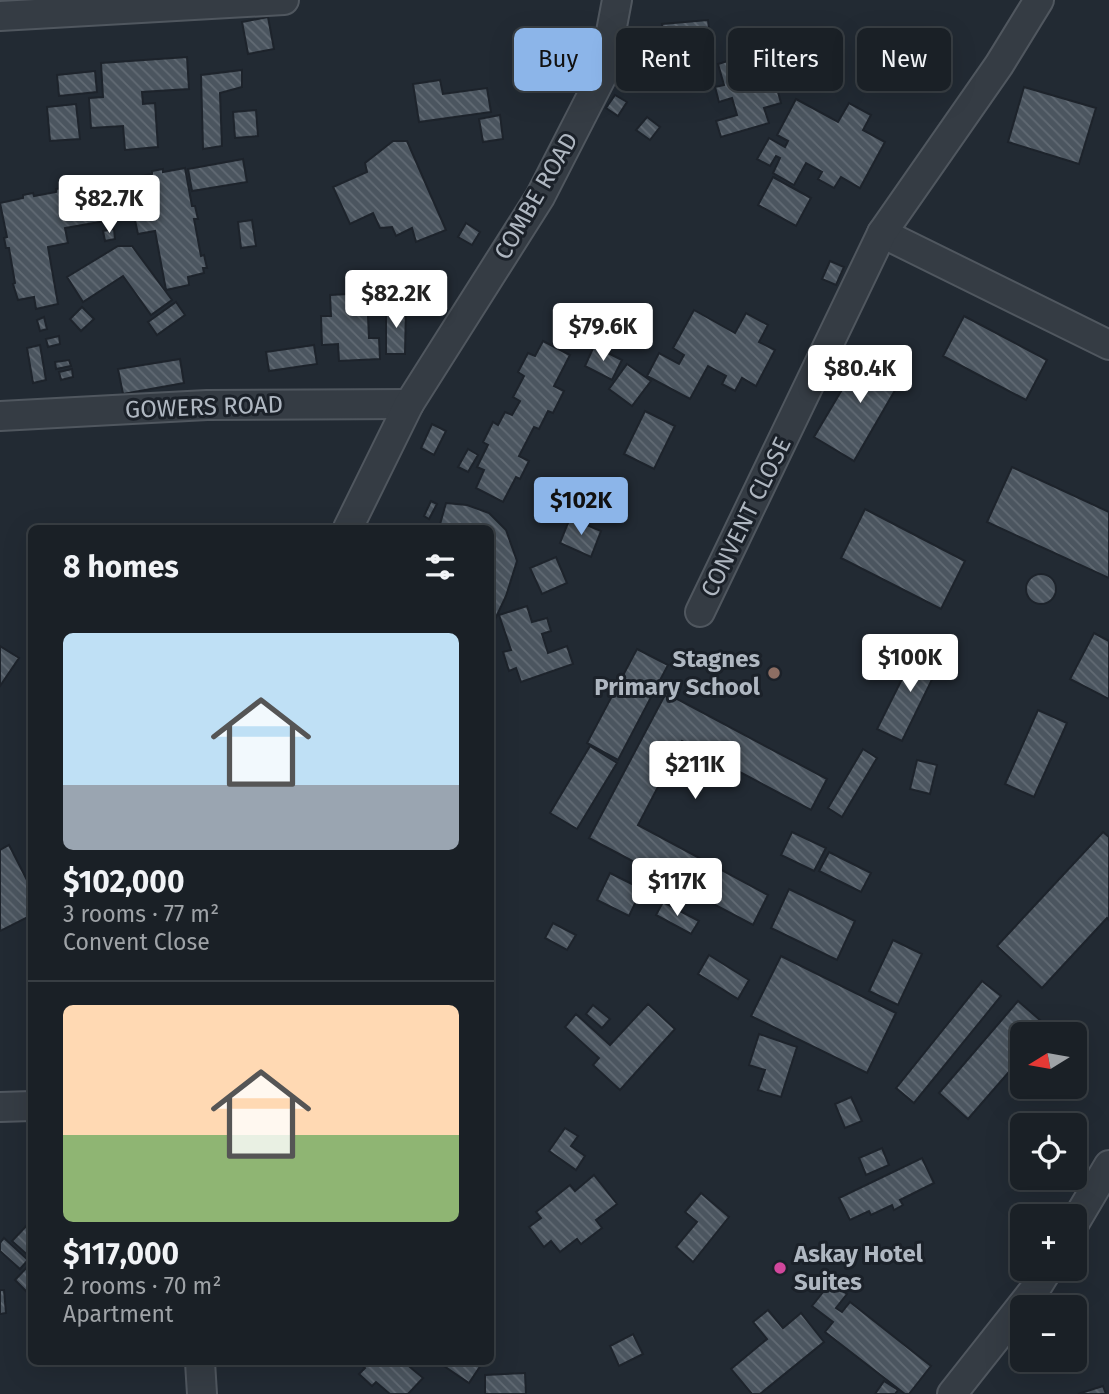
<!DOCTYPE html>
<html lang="en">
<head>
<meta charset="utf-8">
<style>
  body { margin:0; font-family:"Fira Sans",sans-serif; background:#272d32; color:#f1f3f6; height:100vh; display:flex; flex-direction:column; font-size:26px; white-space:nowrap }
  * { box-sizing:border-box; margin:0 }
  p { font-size:23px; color:#9fa3a7 }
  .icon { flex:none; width:38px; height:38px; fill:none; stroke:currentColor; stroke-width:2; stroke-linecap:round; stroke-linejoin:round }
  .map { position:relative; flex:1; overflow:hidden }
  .sheet { position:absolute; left:28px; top:525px; width:466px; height:840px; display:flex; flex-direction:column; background:#1a2026; border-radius:10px; box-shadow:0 7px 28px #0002,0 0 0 2px #383e43 }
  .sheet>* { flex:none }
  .guide { position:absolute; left:514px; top:28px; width:488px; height:63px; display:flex; gap:14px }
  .needle { width:46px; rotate:259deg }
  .buttons { position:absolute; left:1010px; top:1022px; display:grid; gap:14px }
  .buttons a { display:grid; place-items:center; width:77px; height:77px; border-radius:10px; background:#1a2026; box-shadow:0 7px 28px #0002,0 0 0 2px #383e43; font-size:35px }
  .price { position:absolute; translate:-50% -60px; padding:0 16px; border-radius:7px; background:#fff; color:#222; font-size:23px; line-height:46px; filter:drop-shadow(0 2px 4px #0008) }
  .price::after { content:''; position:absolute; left:50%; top:42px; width:21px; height:16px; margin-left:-10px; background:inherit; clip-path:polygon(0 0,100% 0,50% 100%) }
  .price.on { background:#8cb5e9; color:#111 }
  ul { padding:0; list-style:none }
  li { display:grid; align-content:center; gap:14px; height:371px; padding:0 35px }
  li+li { border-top:2px solid #383e43 }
  li span { display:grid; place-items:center; height:217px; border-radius:10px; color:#555 }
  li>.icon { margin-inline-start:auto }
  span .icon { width:126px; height:126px; fill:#fffc; stroke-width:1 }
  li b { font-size:30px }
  h2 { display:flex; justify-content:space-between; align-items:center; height:84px; padding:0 35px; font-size:30px }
  .tag { padding:0 24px; border-radius:10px; background:#1a2026; box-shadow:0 7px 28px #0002,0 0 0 2px #383e43; font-size:24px; line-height:63px }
  .tag.on { background:#8cb5e9; color:#111 }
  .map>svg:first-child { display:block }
  .building { fill:url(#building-back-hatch); stroke:#1d232b; stroke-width:2 }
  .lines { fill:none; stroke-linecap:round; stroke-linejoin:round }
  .street-casing { stroke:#50575f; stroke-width:32 }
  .street { stroke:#353c44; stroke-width:28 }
  .education-dot { fill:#8d6e63; stroke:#1b2129; stroke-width:2.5 }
  .hotel-dot { fill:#d1479c; stroke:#1b2129; stroke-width:2.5 }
  .labels { text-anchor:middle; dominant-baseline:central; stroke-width:6; stroke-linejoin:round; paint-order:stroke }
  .street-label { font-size:24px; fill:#afb7c1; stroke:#1b2129 }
  .poi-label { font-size:24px; font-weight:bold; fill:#afb7c1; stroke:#1b2129; text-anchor:end }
</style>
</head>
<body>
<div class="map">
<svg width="1109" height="1394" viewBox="0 0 1109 1394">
  <defs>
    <pattern id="building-back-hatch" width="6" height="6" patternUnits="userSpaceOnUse" patternTransform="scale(1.75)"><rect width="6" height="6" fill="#4b555f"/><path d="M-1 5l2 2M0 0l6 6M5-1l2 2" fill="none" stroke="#626b74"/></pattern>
  </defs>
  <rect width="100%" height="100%" fill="#222a33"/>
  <g class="building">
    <polygon points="268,17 274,49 248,54 242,22"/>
    <polygon points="708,20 711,46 664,50 662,24"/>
    <polygon points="815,44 833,51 825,74 807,67"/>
    <polygon points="644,47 667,59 655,80 632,67"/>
    <polygon points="747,55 756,86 775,81 781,103 764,108 769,123 721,137 716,121 737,115 732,98 719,102 715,87 724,85 718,64"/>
    <polygon points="187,57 189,89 142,92 143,104 155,103 158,147 125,150 123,126 91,128 89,98 103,97 101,63"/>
    <polygon points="242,70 242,87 220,93 222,146 203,149 201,75"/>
    <polygon points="95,71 97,92 59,96 57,75"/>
    <polygon points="440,80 443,94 487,88 491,112 419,122 413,84"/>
    <polygon points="1024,87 1096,108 1079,164 1008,142"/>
    <polygon points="615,95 627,102 618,116 606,108"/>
    <polygon points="796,99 838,122 849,103 871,115 863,130 885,142 860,188 841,177 834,188 818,179 822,172 806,163 794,185 773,173 780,158 776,156 770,166 757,159 769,138 785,147 788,141 777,135"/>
    <polygon points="76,104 80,139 50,141 47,107"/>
    <polygon points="256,110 258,136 235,138 233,112"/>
    <polygon points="500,115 503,139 483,142 479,119"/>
    <polygon points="647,117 660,127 650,140 636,130"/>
    <polygon points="393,141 407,141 446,230 416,242 412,228 396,236 392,227 380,228 373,213 350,224 333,187 367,172 365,163"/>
    <polygon points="243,159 247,182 192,191 188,169"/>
    <polygon points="185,168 192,206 195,206 198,219 194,219 201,256 204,255 207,268 203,268 204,273 188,277 189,285 166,290 155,231 138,234 134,216 65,228 68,243 48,247 58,304 36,309 34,297 18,300 13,284 15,283 9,248 6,248 4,238 7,237 0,203 23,198 23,195 33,193 34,196 56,192 56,189 67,187 67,190 97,182 97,185 130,176 130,178 152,174 152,171 163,169 163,172"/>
    <polygon points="773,177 811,198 796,226 758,205"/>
    <polygon points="252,220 256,246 241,248 238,222"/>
    <polygon points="466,223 480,232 472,245 458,237"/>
    <polygon points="114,229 115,239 105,241 103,231"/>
    <polygon points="118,246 132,246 172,300 151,315 123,276 83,302 67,277"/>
    <polygon points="830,261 844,267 836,285 822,279"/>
    <polygon points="409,284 431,294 421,313 403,301"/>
    <polygon points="367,293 369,338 379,338 380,359 339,361 338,344 322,345 321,316 331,316 330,295"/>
    <polygon points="176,302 185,315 157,335 148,322"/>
    <polygon points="386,306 406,306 405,354 386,354"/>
    <polygon points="82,307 94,319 81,331 70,319"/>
    <polygon points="694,310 735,333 746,313 768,325 759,342 775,350 756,386 742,378 735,391 722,384 726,376 708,366 690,399 647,376 659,353 679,364 684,355 673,348"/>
    <polygon points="964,316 1047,360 1026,400 943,356"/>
    <polygon points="44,317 47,329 40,331 37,320"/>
    <polygon points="59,336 60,344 48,347 46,339"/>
    <polygon points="543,341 570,355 554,386 564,391 553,413 548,411 539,429 534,427 519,456 529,461 520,479 516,477 503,502 476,488 484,470 477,467 488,445 483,442 493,422 498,425 505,412 512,415 520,401 513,397 524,376 518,372 528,353 535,356"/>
    <polygon points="40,345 46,380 33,383 27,348"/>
    <polygon points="314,345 317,364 269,371 266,352"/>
    <polygon points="594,346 622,360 612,380 585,366"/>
    <polygon points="866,349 905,373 854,461 814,437"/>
    <polygon points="180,359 184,383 123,394 118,369"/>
    <polygon points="69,360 71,366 56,369 55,362"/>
    <polygon points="627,364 651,381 632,406 609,389"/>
    <polygon points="72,369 73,377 61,380 59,372"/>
    <polygon points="645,411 675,426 654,469 624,454"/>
    <polygon points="432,424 446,431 434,455 421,448"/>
    <polygon points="468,449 478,455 468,472 458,467"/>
    <polygon points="1012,467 1109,512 1109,578 987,522"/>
    <polygon points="431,501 437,504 429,519 424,516"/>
    <polygon points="446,503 467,505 489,513 506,530 517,561 506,596 490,630 490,528 439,528"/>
    <polygon points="865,509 965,561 941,609 841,558"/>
    <polygon points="570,518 601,531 591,557 560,543"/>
    <polygon points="556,557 567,583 542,594 530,568"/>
    <circle cx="1041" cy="589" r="15"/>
    <polygon points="527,606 532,622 547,618 551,631 542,634 548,653 567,646 573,664 521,682 516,668 509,671 503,652 511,650 499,615"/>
    <polygon points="1094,633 1109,641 1109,699 1070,679"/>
    <polygon points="0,646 19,658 0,686"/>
    <polygon points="918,647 942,659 902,741 877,729"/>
    <polygon points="637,649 668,665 618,760 587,743"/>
    <polygon points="666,693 827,779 811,810 682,741 638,825 768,895 753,925 589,838"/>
    <polygon points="1038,710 1067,723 1034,797 1005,784"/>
    <polygon points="590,746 617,763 577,829 550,813"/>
    <polygon points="863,749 877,758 842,817 828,808"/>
    <polygon points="917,760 937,765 930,794 910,789"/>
    <polygon points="792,832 826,848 814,871 781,855"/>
    <polygon points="1103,832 1109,837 1109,920 1107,918 1042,988 997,946"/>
    <polygon points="9,845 29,884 32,883 32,915 0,931 0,850"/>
    <polygon points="829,852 871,873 861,892 819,871"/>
    <polygon points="610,873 642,889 629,916 597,900"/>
    <polygon points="789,889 855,921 837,960 771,928"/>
    <polygon points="663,902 699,921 691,934 656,915"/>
    <polygon points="553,923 576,935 567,950 545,938"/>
    <polygon points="893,940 922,954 898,1005 869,991"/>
    <polygon points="709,955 749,980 738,999 698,974"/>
    <polygon points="781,956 896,1013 867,1073 751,1016"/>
    <polygon points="982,981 1001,996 914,1103 896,1088"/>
    <polygon points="1018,1001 1048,1027 1042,1034 1022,1034 1022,1057 968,1119 939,1093"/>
    <polygon points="648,1004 675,1029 620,1090 593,1065 599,1058 565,1027 576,1014 610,1045"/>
    <polygon points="593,1005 610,1019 602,1028 586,1014"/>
    <polygon points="759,1034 797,1047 781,1097 758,1090 765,1070 749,1065"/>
    <polygon points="851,1097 862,1121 845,1128 835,1104"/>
    <polygon points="565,1128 578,1136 571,1146 585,1156 576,1170 549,1151"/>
    <polygon points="882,1148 889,1165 866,1175 859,1158"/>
    <polygon points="922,1158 934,1183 900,1200 903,1205 894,1210 892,1205 871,1215 869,1211 850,1220 839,1198"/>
    <polygon points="594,1175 617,1204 596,1220 602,1228 581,1244 577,1239 560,1252 551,1241 544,1247 529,1227 541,1218 536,1212 570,1185 575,1191"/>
    <polygon points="701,1193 729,1217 693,1262 676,1247 697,1222 685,1212"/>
    <polygon points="32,1220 32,1259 12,1241"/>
    <polygon points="4,1238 28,1260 20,1269 0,1251 0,1243"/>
    <polygon points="32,1262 32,1287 27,1292 15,1280"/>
    <polygon points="831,1282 847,1294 836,1308 842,1312 850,1302 931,1366 909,1394 905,1394 825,1332 833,1322 812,1306"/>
    <polygon points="0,1290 4,1290 6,1313 0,1314"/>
    <polygon points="768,1310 783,1328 801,1313 824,1342 760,1394 752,1394 731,1369 767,1339 753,1322"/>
    <polygon points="633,1334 643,1354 619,1366 610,1346"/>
    <polygon points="358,1362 404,1362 423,1378 408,1394 390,1394 376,1382 372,1386 359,1374 365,1368"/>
    <polygon points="447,1362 483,1362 469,1383 444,1366"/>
    <polygon points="525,1373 526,1394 485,1394 485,1375"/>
    <polygon points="884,1381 898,1390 895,1394 875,1394"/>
    <polygon points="1103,1386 1106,1394 1078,1394"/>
  </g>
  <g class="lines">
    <g class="street-casing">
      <g id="street">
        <polyline points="0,16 284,0"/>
        <polyline points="882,233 1109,345"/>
        <polyline points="0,416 207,405 409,404"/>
        <polyline points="348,528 409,404 540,197 603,74 617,0"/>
        <polyline points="700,612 882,233 999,65 1039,0"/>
        <polyline points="0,1107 32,1106"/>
        <polyline points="1074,1224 1109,1165"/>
        <polyline points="200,1362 202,1394"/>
        <polyline points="952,1394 1038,1285 1048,1269"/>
      </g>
    </g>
    <use href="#street" class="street"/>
  </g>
  <circle class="education-dot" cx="774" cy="673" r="7"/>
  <circle class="hotel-dot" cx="780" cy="1268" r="7"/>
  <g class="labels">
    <g class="street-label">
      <text transform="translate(536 196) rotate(-60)">COMBE ROAD</text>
      <text transform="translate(204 407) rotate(-2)">GOWERS ROAD</text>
      <text transform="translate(746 517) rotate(-64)">CONVENT CLOSE</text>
    </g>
    <g class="poi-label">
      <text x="760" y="659">Stagnes<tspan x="760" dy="28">Primary School</tspan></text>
      <text x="794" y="1254" text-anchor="start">Askay Hotel<tspan x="794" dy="28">Suites</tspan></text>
    </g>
  </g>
</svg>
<div class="buttons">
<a><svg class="needle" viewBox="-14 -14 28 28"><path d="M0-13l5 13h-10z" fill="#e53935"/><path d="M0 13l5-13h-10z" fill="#9fa3a7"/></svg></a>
<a><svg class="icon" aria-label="locate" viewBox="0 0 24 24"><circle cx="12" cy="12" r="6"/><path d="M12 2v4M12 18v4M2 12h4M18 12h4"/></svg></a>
<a>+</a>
<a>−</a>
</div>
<b class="price" style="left:109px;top:235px">$82.7K</b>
<b class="price" style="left:396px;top:330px">$82.2K</b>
<b class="price" style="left:603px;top:363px">$79.6K</b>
<b class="price" style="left:860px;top:405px">$80.4K</b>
<b class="price on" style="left:581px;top:537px">$102K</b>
<b class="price" style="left:910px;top:694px">$100K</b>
<b class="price" style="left:695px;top:801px">$211K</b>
<b class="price" style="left:677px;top:918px">$117K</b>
<div class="guide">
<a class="tag on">Buy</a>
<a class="tag">Rent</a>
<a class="tag">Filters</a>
<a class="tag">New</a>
</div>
<section class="sheet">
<h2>8 homes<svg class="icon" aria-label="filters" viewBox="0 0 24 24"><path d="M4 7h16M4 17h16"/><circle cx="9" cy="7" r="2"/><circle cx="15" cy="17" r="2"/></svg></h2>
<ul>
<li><span style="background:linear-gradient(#bfe0f5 70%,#9aa5b1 0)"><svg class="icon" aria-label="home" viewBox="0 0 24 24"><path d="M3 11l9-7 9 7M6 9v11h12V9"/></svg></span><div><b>$102,000</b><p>3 rooms · 77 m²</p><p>Convent Close</p></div></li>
<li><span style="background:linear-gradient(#ffd9b3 60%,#8fb573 0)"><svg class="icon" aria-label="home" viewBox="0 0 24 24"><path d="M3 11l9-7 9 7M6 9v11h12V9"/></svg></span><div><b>$117,000</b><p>2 rooms · 70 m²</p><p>Apartment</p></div></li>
</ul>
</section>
</div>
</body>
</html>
